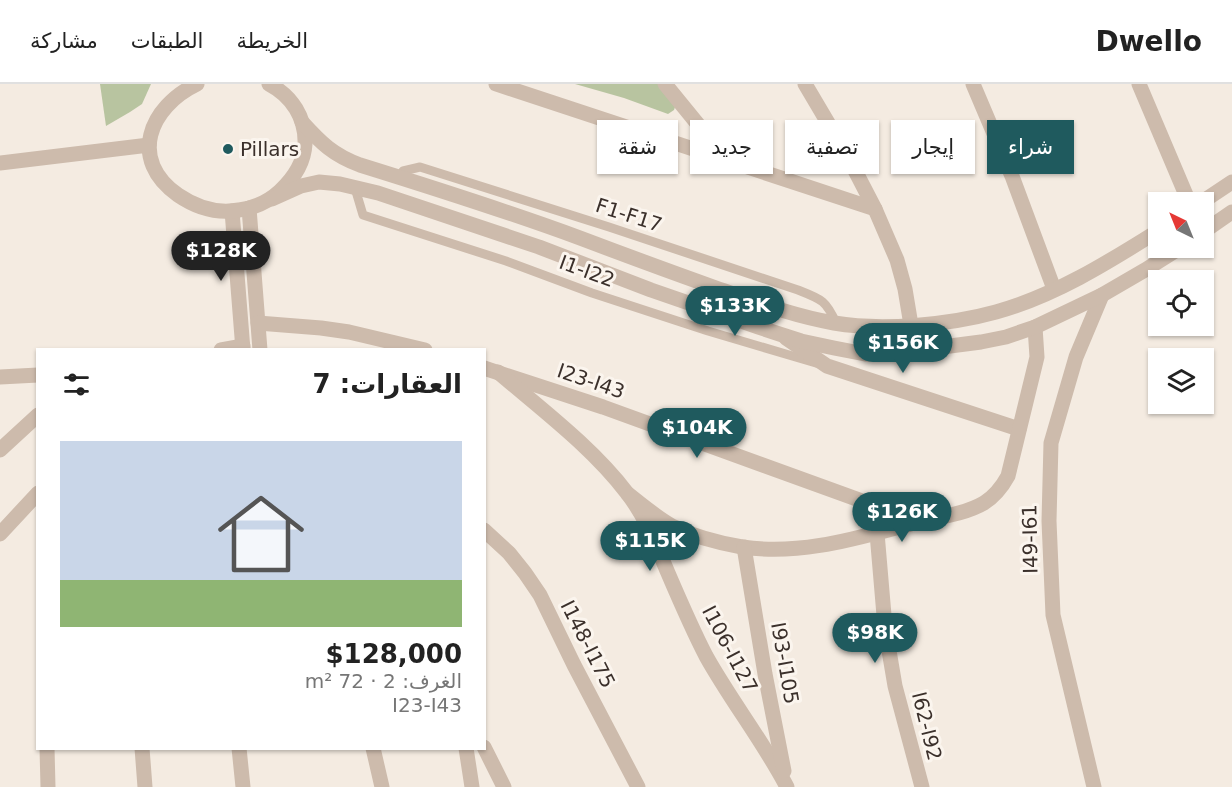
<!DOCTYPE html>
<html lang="ar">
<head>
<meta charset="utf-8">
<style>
  body { margin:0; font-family:"DejaVu Sans",Cairo,sans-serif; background:#f2f2f2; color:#222; direction:rtl; height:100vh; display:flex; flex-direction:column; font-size:22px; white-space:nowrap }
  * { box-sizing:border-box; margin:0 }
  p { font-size:20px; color:#767676 }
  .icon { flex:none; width:33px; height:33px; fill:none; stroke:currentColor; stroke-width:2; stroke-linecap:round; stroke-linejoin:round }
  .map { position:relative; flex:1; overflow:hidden; direction:ltr }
  .details { position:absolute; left:36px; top:264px; width:450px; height:402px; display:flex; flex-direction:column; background:#fff; border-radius:0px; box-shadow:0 2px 4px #0004; direction:rtl }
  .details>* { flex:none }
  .banner { position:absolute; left:504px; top:36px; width:570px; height:54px; direction:rtl; display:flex; gap:12px }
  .needle { width:39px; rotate:317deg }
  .fabs { position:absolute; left:1148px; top:108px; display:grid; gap:12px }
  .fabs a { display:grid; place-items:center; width:66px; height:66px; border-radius:0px; background:#fff; box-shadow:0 2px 4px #0004; font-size:30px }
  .price { position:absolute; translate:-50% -51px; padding:0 14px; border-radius:21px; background:#1f5a5e; color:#fff; font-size:20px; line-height:39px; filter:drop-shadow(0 2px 3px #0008) }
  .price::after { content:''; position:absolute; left:50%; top:36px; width:18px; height:14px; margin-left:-9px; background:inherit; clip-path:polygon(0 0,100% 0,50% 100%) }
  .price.current { background:#222; color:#fff }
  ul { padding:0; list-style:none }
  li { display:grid; align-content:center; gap:12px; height:318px; padding:0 24px }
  li span { display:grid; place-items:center; height:186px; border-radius:0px; color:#555 }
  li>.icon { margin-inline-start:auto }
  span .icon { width:108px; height:108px; fill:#fffc; stroke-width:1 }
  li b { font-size:26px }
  h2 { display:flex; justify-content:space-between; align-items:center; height:72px; padding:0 24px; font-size:26px }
  .chip { padding:0 21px; border-radius:0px; background:#fff; box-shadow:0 2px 4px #0004; font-size:21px; line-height:54px }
  .chip.current { background:#1f5a5e; color:#fff }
  header { display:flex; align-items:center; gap:36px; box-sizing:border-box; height:84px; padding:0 30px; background:#fff; border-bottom:2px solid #e0e0e0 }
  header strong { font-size:28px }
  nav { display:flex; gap:33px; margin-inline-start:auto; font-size:21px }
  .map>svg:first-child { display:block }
  .green { fill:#b8c4a0 }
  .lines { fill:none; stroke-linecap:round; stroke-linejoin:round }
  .service { stroke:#cdbbac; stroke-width:9 }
  .minor { stroke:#cdbbac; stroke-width:15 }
  .tertiary { stroke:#cdbbac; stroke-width:15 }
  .poi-dot { fill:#1f5a5e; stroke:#fbf5ee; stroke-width:2 }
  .labels { text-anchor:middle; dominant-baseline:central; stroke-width:6; stroke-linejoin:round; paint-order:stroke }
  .poi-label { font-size:20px; fill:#3b302b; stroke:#fbf5ee; text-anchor:start }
  .street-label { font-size:20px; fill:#3b302b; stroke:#fbf5ee }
</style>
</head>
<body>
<header>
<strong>Dwello</strong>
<nav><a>الخريطة</a><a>الطبقات</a><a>مشاركة</a></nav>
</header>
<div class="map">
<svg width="1232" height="703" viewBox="0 0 1232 703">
  <rect width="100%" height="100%" fill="#f4ebe1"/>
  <g class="green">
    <polygon points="100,0 151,0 142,20 130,28 106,42"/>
    <polygon points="575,0 660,0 676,20 674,26 668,30 624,14"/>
  </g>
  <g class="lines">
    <g class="service">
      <path d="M 399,93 L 403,87 L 420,83 L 609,143 L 798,206 C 821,215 826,216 836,239"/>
      <polyline points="355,104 363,131 506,177 592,209 708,247 816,279"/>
    </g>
    <g class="minor">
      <polyline points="496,0 875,125"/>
      <polyline points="665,0 727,76"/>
      <polyline points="805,0 847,71 875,125 897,176 905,205 911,241"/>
      <polyline points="973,0 1012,92 1054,205"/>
      <polyline points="1139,0 1189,118"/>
      <polyline points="249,124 260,266"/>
      <polyline points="232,127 243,266"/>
      <polyline points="258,239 321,244 349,248 425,266"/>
      <polyline points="786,254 827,282 1019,345"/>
      <polyline points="221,266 243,262"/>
      <polyline points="484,284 603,323 920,438"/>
      <path d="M 498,288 C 541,325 592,363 627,409 C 646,433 656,461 668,489 C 680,517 692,545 706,572 C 731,617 763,657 787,703"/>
      <polyline points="0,293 38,291"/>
      <polyline points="0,366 38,331"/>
      <path d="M 628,410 C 642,421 656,433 672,442 C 693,452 719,459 742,463 C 803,472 860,453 918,438 C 940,433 965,430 984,419 C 995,412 1002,403 1008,392 L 1037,273 L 1035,243"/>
      <polyline points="484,446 509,469 525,489 540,511 574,581 638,703"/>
      <polyline points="877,449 885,543 895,602 922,703"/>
      <polyline points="0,450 38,409"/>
      <polyline points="744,463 765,590 784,687"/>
      <polyline points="484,663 504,703"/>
      <polyline points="47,664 48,703"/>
      <polyline points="142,664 145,703"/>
      <polyline points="239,664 243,703"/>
      <polyline points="373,664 382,703"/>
      <polyline points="466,664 472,703"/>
      <polyline points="1094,703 1053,531 1049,437 1051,359 1076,273 1102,211"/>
    </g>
    <g class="tertiary">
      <path d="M 197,0 C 149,23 128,76 178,111 C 197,124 217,130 239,126 C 255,124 268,118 280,107 C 294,94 304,79 305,60 C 306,34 292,12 269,0"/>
      <path d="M 302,38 C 321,59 333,71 360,81 C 434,104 507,127 580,154 C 625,171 671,188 716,204 C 754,217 793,232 834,239 C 882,247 949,241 996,228 C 1054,212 1107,179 1158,147"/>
      <polyline points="0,79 149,61"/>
      <polyline points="272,115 301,102 319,98 340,100 378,109 539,163 651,206 758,243 801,257 834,264 865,270 888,270 981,258 1006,253 1035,243 1102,211 1145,186 1180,164"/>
      <polyline points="1202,118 1232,98"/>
      <polyline points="1203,148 1232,128"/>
    </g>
  </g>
  <circle class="poi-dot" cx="228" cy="65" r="6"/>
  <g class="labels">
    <g class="poi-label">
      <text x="240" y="65">Pillars</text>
    </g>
    <g class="street-label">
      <text transform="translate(629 131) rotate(18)">F1-F17</text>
      <text transform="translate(587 187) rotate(20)">I1-I22</text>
      <text transform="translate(591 297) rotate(19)">I23-I43</text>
      <text transform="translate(1030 455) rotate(-91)">I49-I61</text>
      <text transform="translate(588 560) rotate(63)">I148-I175</text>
      <text transform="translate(730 565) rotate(62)">I106-I127</text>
      <text transform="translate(785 579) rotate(80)">I93-I105</text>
      <text transform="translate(927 642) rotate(76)">I62-I92</text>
    </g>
  </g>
</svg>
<div class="fabs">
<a><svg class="needle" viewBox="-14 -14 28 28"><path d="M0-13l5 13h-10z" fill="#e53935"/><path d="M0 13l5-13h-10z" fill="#767676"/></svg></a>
<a><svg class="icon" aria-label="locate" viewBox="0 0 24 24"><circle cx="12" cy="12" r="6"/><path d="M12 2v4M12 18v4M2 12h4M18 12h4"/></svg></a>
<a><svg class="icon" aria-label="layers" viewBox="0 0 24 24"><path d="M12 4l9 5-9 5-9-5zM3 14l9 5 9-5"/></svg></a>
</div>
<b class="price current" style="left:221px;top:198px">$128K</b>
<b class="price" style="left:735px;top:253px">$133K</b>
<b class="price" style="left:903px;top:290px">$156K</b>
<b class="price" style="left:697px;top:375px">$104K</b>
<b class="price" style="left:902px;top:459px">$126K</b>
<b class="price" style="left:650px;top:488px">$115K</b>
<b class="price" style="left:875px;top:580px">$98K</b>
<div class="banner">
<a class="chip current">شراء</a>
<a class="chip">إيجار</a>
<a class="chip">تصفية</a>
<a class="chip">جديد</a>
<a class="chip">شقة</a>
</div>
<section class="details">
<h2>العقارات: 7<svg class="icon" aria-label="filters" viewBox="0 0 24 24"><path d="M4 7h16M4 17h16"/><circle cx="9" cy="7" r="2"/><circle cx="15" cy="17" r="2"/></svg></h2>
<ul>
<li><span style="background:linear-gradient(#c9d6e8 75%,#8fb573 0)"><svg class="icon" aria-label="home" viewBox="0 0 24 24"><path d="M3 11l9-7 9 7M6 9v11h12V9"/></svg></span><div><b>$128,000</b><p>الغرف: 2 · 72 m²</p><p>I23-I43</p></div></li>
</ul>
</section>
</div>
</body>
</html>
